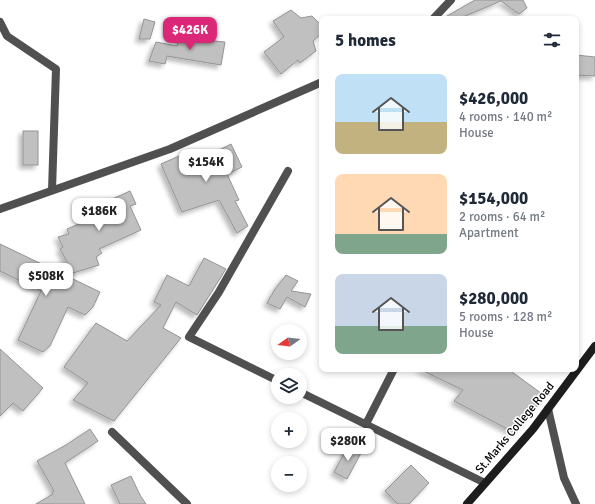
<!DOCTYPE html>
<html lang="en">
<head>
<meta charset="utf-8">
<style>
  body { margin:0; font-family:Signika,sans-serif; background:#f2f2f3; color:#1f2937; height:100vh; display:flex; flex-direction:column; font-size:15px; white-space:nowrap }
  * { box-sizing:border-box; margin:0 }
  p { font-size:13px; color:#747a83 }
  .icon { flex:none; width:22px; height:22px; fill:none; stroke:currentColor; stroke-width:2; stroke-linecap:round; stroke-linejoin:round }
  .map { position:relative; flex:1; overflow:hidden }
  .side { position:absolute; left:319px; top:16px; width:260px; height:356px; display:flex; flex-direction:column; background:#fff; border-radius:8px; box-shadow:0 2px 6px #0003 }
  .side>* { flex:none }
  .needle { width:26px; rotate:256deg }
  .tools { position:absolute; left:271px; top:324px; display:grid; gap:8px }
  .tools a { display:grid; place-items:center; width:36px; height:36px; border-radius:50%; background:#fff; box-shadow:0 2px 6px #0003; font-size:20px }
  .price { position:absolute; translate:-50% -34px; padding:0 9px; border-radius:8px; background:#fff; color:#222; font-size:13px; line-height:26px; filter:drop-shadow(0 1px 2px #0008) }
  .price::after { content:''; position:absolute; left:50%; top:24px; width:12px; height:9px; margin-left:-6px; background:inherit; clip-path:polygon(0 0,100% 0,50% 100%) }
  .price.current { background:#db2777; color:#fff }
  ul { padding:0; list-style:none }
  li { display:flex; align-items:center; gap:12px; height:100px; padding:0 16px }
  li span { display:grid; place-items:center; flex:none; width:112px; height:80px; border-radius:8px; color:#555 }
  li>.icon { margin-inline-start:auto }
  span .icon { width:48px; height:48px; fill:#fffc; stroke-width:1 }
  li b { font-size:17px }
  h2 { display:flex; justify-content:space-between; align-items:center; height:48px; padding:0 16px; font-size:17px }
  .map>svg:first-child { display:block }
  .building { fill:#c0c0c0; stroke:#949494; filter:url(#shadow) }
  .lines { fill:none; stroke-linecap:round; stroke-linejoin:round }
  .street { stroke:#505050; stroke-width:8 }
  .secondary { stroke:#1d1d1d; stroke-width:8 }
  .labels { text-anchor:middle; dominant-baseline:central; stroke-width:3; stroke-linejoin:round; paint-order:stroke }
  .street-label { font-size:12px; fill:#000; stroke:#fff }
</style>
</head>
<body>
<div class="map">
<svg width="595" height="504" viewBox="0 0 595 504">
  <defs>
    <filter id="shadow"><feDropShadow dx="-3.5" dy="3.5" stdDeviation="2" flood-color="#0004"/></filter>
  </defs>
  <rect width="100%" height="100%" fill="#fff"/>
  <g class="building">
    <polygon points="475,0 523,0 527,8 519,14 501,1 458,19 449,19 447,16"/>
    <polygon points="291,10 301,18 312,16 322,26 322,33 313,41 316,51 300,63 298,60 281,74 264,52 284,37 273,21"/>
    <polygon points="144,19 155,22 150,39 139,39"/>
    <polygon points="180,38 225,42 221,65 167,56 165,64 149,61 156,42 177,46"/>
    <polygon points="576,55 595,57 595,76 576,75"/>
    <rect x="23" y="131" width="15" height="34"/>
    <polygon points="231,144 242,167 227,174 239,200 235,201 248,226 237,233 219,200 182,212 161,164 186,153 190,165"/>
    <polygon points="130,191 136,204 130,206 141,230 99,249 102,253 96,257 99,265 73,273 60,249 63,247 58,237 69,234 67,229 86,221 84,218 101,210 99,205"/>
    <polygon points="0,244 100,292 93,307 85,315 68,307 50,346 43,352 18,340 41,291 0,271"/>
    <polygon points="204,258 226,269 197,315 176,302 163,328 181,338 114,421 73,400 88,383 64,367 96,323 127,341 161,305 154,302 167,275 189,286"/>
    <polygon points="286,275 298,281 291,291 311,294 305,307 287,297 280,309 267,303 275,289"/>
    <polygon points="0,349 43,388 23,411 13,403 0,416"/>
    <polygon points="419,369 508,369 545,396 515,433 454,401 463,390"/>
    <polygon points="90,429 98,441 65,463 85,504 36,504 53,494 52,492 54,491 37,461 66,445"/>
    <polygon points="348,446 361,453 347,479 334,472"/>
    <polygon points="411,465 429,483 409,504 398,504 385,491"/>
    <polygon points="131,476 140,495 146,504 120,504 111,485"/>
  </g>
  <g class="lines">
    <g class="street">
      <polyline points="433,19 451,0"/>
      <polyline points="0,22 7,36 56,69 52,190"/>
      <polyline points="0,209 170,149 322,82"/>
      <polyline points="278,381 189,337 219,292 288,171"/>
      <polyline points="300,392 485,483"/>
      <polyline points="548,409 564,478 576,504"/>
      <polyline points="366,424 394,369"/>
      <polyline points="112,432 187,504"/>
    </g>
    <polyline class="secondary" points="467,504 533,429 595,346"/>
  </g>
  <g class="labels">
    <g class="street-label">
      <text transform="translate(515 428) rotate(-50)">St.Marks College Road</text>
    </g>
  </g>
</svg>
<div class="tools">
<a><svg class="needle" viewBox="-14 -14 28 28"><path d="M0-13l5 13h-10z" fill="#e53935"/><path d="M0 13l5-13h-10z" fill="#747a83"/></svg></a>
<a><svg class="icon" aria-label="layers" viewBox="0 0 24 24"><path d="M12 4l9 5-9 5-9-5zM3 14l9 5 9-5"/></svg></a>
<a>+</a>
<a>−</a>
</div>
<b class="price current" style="left:190px;top:51px">$426K</b>
<b class="price" style="left:206px;top:183px">$154K</b>
<b class="price" style="left:99px;top:232px">$186K</b>
<b class="price" style="left:46px;top:297px">$508K</b>
<b class="price" style="left:348px;top:462px">$280K</b>
<section class="side">
<h2>5 homes<svg class="icon" aria-label="filters" viewBox="0 0 24 24"><path d="M4 7h16M4 17h16"/><circle cx="9" cy="7" r="2"/><circle cx="15" cy="17" r="2"/></svg></h2>
<ul>
<li><span style="background:linear-gradient(#bfe0f5 60%,#c2b280 0)"><svg class="icon" aria-label="home" viewBox="0 0 24 24"><path d="M3 11l9-7 9 7M6 9v11h12V9"/></svg></span><div><b>$426,000</b><p>4 rooms · 140 m²</p><p>House</p></div></li>
<li><span style="background:linear-gradient(#ffd9b3 75%,#7fa58c 0)"><svg class="icon" aria-label="home" viewBox="0 0 24 24"><path d="M3 11l9-7 9 7M6 9v11h12V9"/></svg></span><div><b>$154,000</b><p>2 rooms · 64 m²</p><p>Apartment</p></div></li>
<li><span style="background:linear-gradient(#c9d6e8 65%,#7fa58c 0)"><svg class="icon" aria-label="home" viewBox="0 0 24 24"><path d="M3 11l9-7 9 7M6 9v11h12V9"/></svg></span><div><b>$280,000</b><p>5 rooms · 128 m²</p><p>House</p></div></li>
</ul>
</section>
</div>
</body>
</html>
